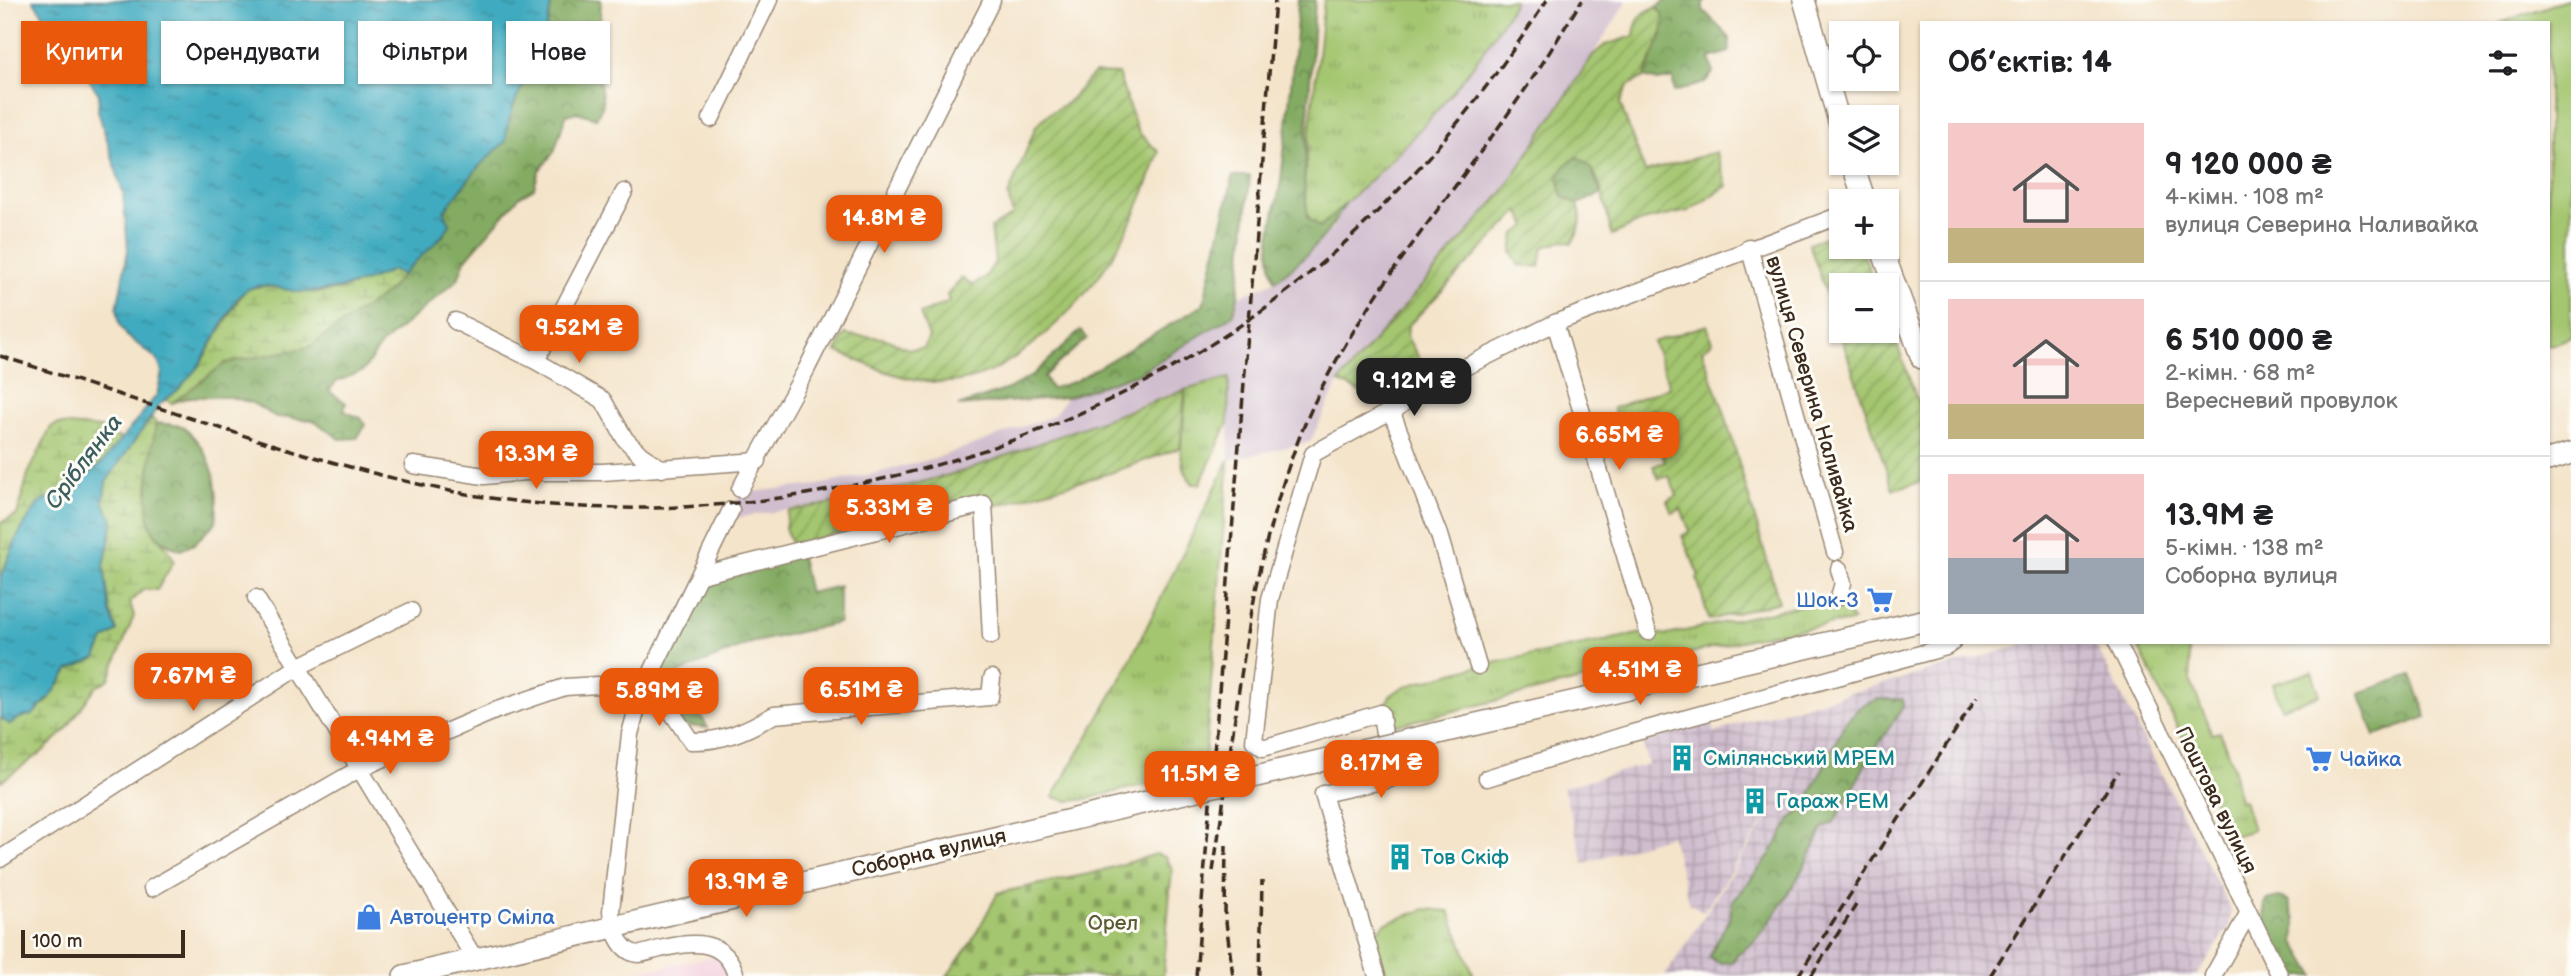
<!DOCTYPE html>
<html lang="uk">
<head>
<meta charset="utf-8">
<style>
  body { margin:0; font-family:"Balsamiq Sans",sans-serif; background:#f6f6f6; color:#202124; height:100vh; display:flex; flex-direction:column; font-size:26px; white-space:nowrap }
  * { box-sizing:border-box; margin:0 }
  p { font-size:23px; color:#757577 }
  .icon { flex:none; width:38px; height:38px; fill:none; stroke:currentColor; stroke-width:2; stroke-linecap:round; stroke-linejoin:round }
  .map { position:relative; flex:1; overflow:hidden }
  .sheet { position:absolute; left:1920px; top:21px; width:630px; height:623px; display:flex; flex-direction:column; background:#fff; border-radius:0px; box-shadow:0 2px 5px #0004 }
  .sheet>* { flex:none }
  .guide { position:absolute; left:21px; top:21px; width:665px; height:63px; display:flex; gap:14px }
  .controls { position:absolute; left:1829px; top:21px; display:grid; gap:14px }
  .controls a { display:grid; place-items:center; width:70px; height:70px; border-radius:0px; background:#fff; box-shadow:0 2px 5px #0004; font-size:35px }
  .scale { position:absolute; left:21px; bottom:18px; width:164px; box-sizing:border-box; padding-left:7px; border:4px solid #3b2a1e; border-top:0; font-size:19px; line-height:24px; white-space:nowrap; color:#3b2a1e; -webkit-text-stroke:5px #fdfcf7; paint-order:stroke }
  .price { position:absolute; translate:-50% -60px; padding:0 16px; border-radius:14px; background:#ea580c; color:#fff; font-size:23px; line-height:46px; filter:drop-shadow(0 2px 4px #0008) }
  .price::after { content:''; position:absolute; left:50%; top:42px; width:21px; height:16px; margin-left:-10px; background:inherit; clip-path:polygon(0 0,100% 0,50% 100%) }
  .price.active { background:#222; color:#fff }
  ul { padding:0; list-style:none }
  li { display:flex; align-items:center; gap:21px; height:175px; padding:0 28px }
  li+li { border-top:2px solid #e0e0e0 }
  li span { display:grid; place-items:center; flex:none; width:196px; height:140px; border-radius:0px; color:#555 }
  li>.icon { margin-inline-start:auto }
  span .icon { width:84px; height:84px; fill:#fffc; stroke-width:1 }
  li b { font-size:30px }
  h2 { display:flex; justify-content:space-between; align-items:center; height:84px; padding:0 28px; font-size:30px }
  .chip { padding:0 24px; border-radius:0px; background:#fff; box-shadow:0 2px 5px #0004; font-size:24px; line-height:63px }
  .chip.active { background:#ea580c; color:#fff }
  .map>svg:first-child { display:block }
  .built { fill:#f4cfde }
  .industrial { fill:url(#industrial-grid) }
  .railway { fill:#d0bdce }
  .grass { fill:url(#grass-tufts); stroke:#707846; stroke-width:2 }
  .forest { fill:url(#forest-crowns); stroke:#5f6a40; stroke-width:2 }
  .wetland { fill:url(#wetland-marsh); stroke:#707846; stroke-width:2 }
  .cemetery { fill:url(#cemetery-stones); stroke:#707846; stroke-width:2 }
  .garden { fill:url(#garden-furrows); stroke:#707846; stroke-width:2 }
  .pitch { fill:#a4c66f; stroke:#707846; stroke-width:2 }
  .water { fill:url(#water-ripples); stroke:#3e6a6f; stroke-width:2 }
  .lines { fill:none; stroke-linecap:round; stroke-linejoin:round }
  .minor-casing { stroke:#988774; stroke-width:19 }
  .major-casing { stroke:#988774; stroke-width:24 }
  .minor { stroke:#fff; stroke-width:16 }
  .major { stroke:#fff; stroke-width:21 }
  .rail { stroke:#3b2a1e; stroke-width:3.5; stroke-dasharray:10 5; stroke-linecap:butt }
  .major-bridge-casing { stroke:#988774; stroke-width:24; stroke-linecap:butt }
  .major-bridge { stroke:#fff; stroke-width:21 }
  .labels { text-anchor:middle; dominant-baseline:central; stroke-width:6; stroke-linejoin:round; paint-order:stroke }
  .street-label { font-size:21px; fill:#3b2a1e; stroke:#fdfcf7 }
  .shop-label { font-size:21px; fill:#366cbe; stroke:#fdfcf7; text-anchor:start }
  .culture-label { font-size:21px; fill:#0d838f; stroke:#fdfcf7; text-anchor:start }
  .park-label { font-size:21px; fill:#5a5936; stroke:#fdfcf7 }
  .water-label { font-size:23px; font-style:italic; fill:#3d5e5f; stroke:#fdfcf7 }
</style>
</head>
<body>
<div class="map">
<svg width="2571" height="976" viewBox="0 0 2571 976">
  <defs>
    <pattern id="industrial-grid" width="8" height="8" patternUnits="userSpaceOnUse" patternTransform="scale(1.75)"><rect width="8" height="8" fill="#d0bdce"/><path d="M0 4h8M4 0v8" fill="none" stroke="#aa9aa7"/></pattern>
    <pattern id="grass-tufts" width="24" height="20" patternUnits="userSpaceOnUse" patternTransform="scale(1.75)"><rect width="24" height="20" fill="#a4c66f"/><path d="M3 7l-1-3M5 7V3M7 7l1-3M15 17l-1-3M17 17v-4M19 17l1-3" fill="none" stroke="#87a15b"/></pattern>
    <pattern id="forest-crowns" width="20" height="18" patternUnits="userSpaceOnUse" patternTransform="scale(1.75)"><rect width="20" height="18" fill="#83ab62"/><path d="M2 6a3 3 0 1 1 6 0M12 15a3 3 0 1 1 6 0" fill="none" stroke="#6c8b50"/></pattern>
    <pattern id="wetland-marsh" width="20" height="14" patternUnits="userSpaceOnUse" patternTransform="scale(1.75)"><rect width="20" height="14" fill="#a4c66f"/><path d="M1 5h8M5 5V1M11 12h8M15 12V8" fill="none" stroke="#87a15b"/></pattern>
    <pattern id="cemetery-stones" width="16" height="16" patternUnits="userSpaceOnUse" patternTransform="scale(1.75)"><rect width="16" height="16" fill="#a4c66f"/><path d="M2 7V4a2 2 0 0 1 4 0v3zM10 15v-3a2 2 0 0 1 4 0v3z" fill="#87a15b"/></pattern>
    <pattern id="garden-furrows" width="10" height="10" patternUnits="userSpaceOnUse" patternTransform="scale(1.75)"><rect width="10" height="10" fill="#a4c66f"/><path d="M-1 1l2-2M0 10L10 0M9 11l2-2" fill="none" stroke="#87a15b"/></pattern>
    <pattern id="water-ripples" width="26" height="14" patternUnits="userSpaceOnUse" patternTransform="scale(1.75)"><rect width="26" height="14" fill="#40abc0"/><path d="M2 4q2-2 4 0t4 0M15 11q2-2 4 0t4 0" fill="none" stroke="#378b9b"/></pattern>
  </defs>
  <rect width="100%" height="100%" fill="#fdfcf7"/>
  <filter id="ink" filterUnits="userSpaceOnUse"><feTurbulence type="fractalNoise" baseFrequency=".0143" numOctaves="2"/><feDisplacementMap in="SourceGraphic" scale="14" xChannelSelector="R" yChannelSelector="G"/><feConvolveMatrix kernelMatrix="1 2 1 2 8 2 1 2 1" color-interpolation-filters="sRGB"/></filter>
  <filter id="wash" filterUnits="userSpaceOnUse"><feTurbulence type="fractalNoise" baseFrequency=".00686" numOctaves="4" result="noise"/><feDisplacementMap in="SourceGraphic" scale="28" xChannelSelector="R" yChannelSelector="G"/><feGaussianBlur stdDeviation="1.57" result="paint"/><feColorMatrix in="noise" values="0 0 0 0 0 0 0 0 0 0 0 0 0 0 0 0 0 1.4 0 .05"/><feComposite in="paint" operator="in"/></filter>
  <g filter="url(#wash)">
    <rect width="100%" height="100%" fill="#f4e4ca"/>
    <polygon class="built" points="718,956 731,976 615,976"/>
    <polygon class="industrial" points="2035,642 2094,642 2231,910 2229,927 2197,976 1665,976 1798,771 1703,912 1689,903 1671,835 1584,863 1563,787 1648,764 1643,743 1710,720 1714,733 1744,722"/>
    <polygon class="railway" points="1515,0 1628,0 1502,193 1339,382 1310,442 1229,460 1229,378 1167,395 964,471 856,499 727,519 741,493 818,485 877,473 936,458 1053,416 1067,397 1139,373 1233,315 1238,297 1275,281 1293,268 1333,228 1346,203 1390,163 1459,81"/>
    <g class="grass">
      <path d="M 1324,0 L 1515,0 C 1468,87 1393,161 1320,227 L 1308,218 L 1304,184 Z"/>
      <path d="M 1229,378 L 1228,423 L 1200,484 L 1193,484 C 1169,456 1189,422 1185,390 Z"/>
      <polygon points="1229,460 1204,770 1082,800 1069,801 1053,797 1122,677"/>
      <polygon points="1839,597 1853,621 1769,634 1393,726 1381,713 1390,696 1403,687 1478,666 1648,632 1667,635"/>
      <polygon points="2136,642 2188,642 2191,682 2212,734 2220,732 2233,767 2239,801 2244,800 2253,830 2231,837"/>
      <polygon points="2312,672 2320,695 2281,708 2273,684"/>
      <polygon points="1425,909 1449,911 1474,976 1386,976 1374,934 1386,923"/>
    </g>
    <g class="forest">
      <path d="M 552,0 L 601,0 L 598,66 L 603,105 L 596,118 L 577,112 L 566,115 L 554,152 L 539,171 L 534,188 L 519,197 L 465,260 L 458,279 L 382,344 L 363,371 L 336,382 L 329,391 L 346,403 L 344,411 L 361,418 L 366,425 L 357,438 L 340,439 L 313,420 L 276,417 L 252,403 L 230,397 L 190,397 L 172,403 L 225,363 L 261,354 L 386,293 L 419,256 L 444,235 L 450,224 L 444,211 L 480,165 L 505,141 C 507,110 523,86 536,59 C 545,41 548,20 552,0 Z"/>
      <path d="M 1298,0 L 1315,0 L 1304,184 L 1308,218 L 1320,227 L 1346,203 C 1329,235 1304,260 1275,281 C 1261,236 1278,214 1282,171 C 1288,114 1295,57 1298,0 Z"/>
      <polygon points="1667,0 1707,0 1703,2 1703,10 1730,38 1729,52 1710,58 1713,73 1704,83 1674,92 1673,78 1658,81 1644,77 1662,34 1664,16 1656,7"/>
      <polygon points="1577,157 1589,162 1601,194 1578,204 1563,197 1558,178 1565,165"/>
      <polygon points="1233,176 1250,176 1238,297 1233,315 1139,373 1067,397 958,406 1008,389 1033,375 1081,330 1087,338 1044,376 1051,389 1075,381 1203,305"/>
      <path d="M 156,423 L 183,426 C 213,454 220,482 216,522 L 194,544 L 181,550 C 170,546 156,539 151,527 C 142,502 151,450 156,423 Z"/>
      <polygon points="799,548 809,593 839,586 839,623 751,643 676,674 708,728 680,725 649,694 701,575"/>
      <polygon points="2411,675 2427,717 2375,736 2359,693"/>
      <path d="M 1878,699 L 1903,699 L 1903,707 L 1868,760 L 1834,822 L 1823,828 C 1810,858 1765,942 1737,954 L 1733,962 L 1720,963 L 1709,957 L 1730,917 L 1733,901 L 1768,858 L 1791,819 L 1804,807 L 1846,721 L 1862,705 Z"/>
      <polygon points="2279,897 2288,900 2295,920 2295,942 2315,976 2287,976 2265,921 2264,904 2268,900"/>
    </g>
    <g class="wetland">
      <path d="M 392,269 L 402,275 L 386,293 L 309,347 L 225,363 L 172,403 L 166,400 L 198,367 L 244,291 C 266,281 280,290 302,292 C 332,295 367,283 392,269 Z"/>
      <path d="M 152,418 L 156,423 C 152,445 142,511 152,529 C 158,542 168,543 174,561 L 157,590 L 144,589 L 130,602 L 134,616 L 109,679 L 95,688 L 65,731 L 42,752 L 0,782 L 0,718 L 10,724 L 47,702 L 68,670 L 96,658 L 104,640 L 117,631 L 110,612 L 104,566 L 113,521 L 103,502 L 106,482 L 131,443 Z"/>
      <polygon points="58,424 100,428 121,439 103,462 83,479 38,504 17,537 0,579 0,523 17,515 28,474 51,427"/>
    </g>
    <polygon class="cemetery" points="1156,854 1165,857 1172,868 1163,976 947,976 972,941 998,893 1093,873"/>
    <g class="garden">
      <path d="M 1656,7 L 1664,16 L 1662,34 L 1644,77 L 1628,86 L 1620,103 L 1645,172 L 1716,152 L 1727,186 L 1688,211 L 1642,221 L 1612,235 C 1605,210 1603,168 1577,157 L 1565,165 L 1558,178 L 1563,197 L 1578,204 C 1584,221 1580,228 1572,243 L 1563,241 L 1543,247 L 1540,267 L 1518,265 L 1512,252 L 1515,234 L 1527,226 L 1519,211 L 1408,326 L 1407,337 L 1429,376 L 1387,405 L 1339,382 L 1502,193 L 1593,55 L 1605,45 L 1634,36 C 1635,21 1641,12 1656,7 Z"/>
      <path d="M 1094,73 L 1118,74 L 1138,132 L 1159,152 C 1131,233 1103,287 1035,342 C 1009,363 984,380 949,382 C 909,384 872,367 836,351 L 845,334 C 858,338 872,335 886,339 C 905,345 899,351 924,348 L 929,337 L 920,314 L 949,302 L 947,295 L 962,278 L 972,285 L 984,279 L 995,262 L 991,228 L 1013,215 L 1008,196 L 1036,126 L 1047,115 L 1068,102 Z"/>
      <polygon points="1841,231 1841,247 1861,247 1875,285 1841,285 1841,331 1886,331 1887,316 1921,411 1921,482 1893,489 1809,243"/>
      <polygon points="1707,325 1712,342 1702,351 1724,411 1779,602 1709,620 1697,578 1699,576 1682,536 1690,531 1681,509 1672,513 1667,501 1677,496 1669,476 1659,479 1653,466 1665,462 1659,446 1662,432 1654,409 1618,422 1613,408 1670,387 1653,342"/>
      <polygon points="1185,390 1180,448 1110,473 991,507 988,495 792,545 785,528 788,511 856,499 964,471"/>
    </g>
    <polygon class="pitch" points="2566,0 2571,0 2571,337 2548,346 2548,23 2499,23"/>
    <path class="water" d="M 33,0 L 552,0 C 548,20 545,41 536,59 C 523,86 507,110 506,141 L 480,165 L 444,211 L 450,224 C 440,244 417,257 402,275 L 392,270 C 366,284 339,290 308,292 C 282,294 258,272 237,299 L 198,367 L 178,390 L 160,404 L 106,482 L 103,502 L 113,521 L 104,566 L 110,612 L 117,631 L 104,640 L 96,658 L 68,670 L 52,695 L 32,715 L 21,717 L 10,724 L 0,718 L 0,579 L 17,537 L 38,504 L 83,479 L 103,462 L 157,395 L 162,372 L 157,359 L 127,336 L 120,325 L 117,309 L 128,250 L 123,193 L 98,111 L 99,94 Z"/>
  </g>
  <g filter="url(#ink)">
    <g class="lines">
      <g class="minor-casing">
        <g id="minor">
          <polyline points="711,119 769,0"/>
          <polyline points="1749,247 1835,552"/>
          <polyline points="455,321 536,361 603,400 625,439 641,455 662,469"/>
          <polyline points="1555,323 1648,632"/>
          <polyline points="536,361 624,192"/>
          <polyline points="1392,413 1439,535 1478,666"/>
          <polyline points="413,465 484,476 525,472 603,472 758,461"/>
          <polyline points="740,489 806,370 992,0"/>
          <path d="M 731,510 L 641,694 L 630,734 L 611,911 C 612,926 619,953 639,954 C 645,954 654,950 660,949 C 692,941 726,938 736,976"/>
          <polyline points="701,575 984,504 991,636"/>
          <polyline points="1839,597 1843,583 1839,569"/>
          <polyline points="256,598 475,959"/>
          <polyline points="2117,642 2280,976"/>
          <polyline points="1487,778 1629,734 1946,647 1953,642"/>
          <polyline points="0,859 298,667 411,611"/>
          <path d="M 152,888 L 359,769 L 497,710 L 565,687 L 598,685 L 655,695 L 665,702 L 691,741 C 723,742 747,730 774,715 L 990,697 L 992,678"/>
          <polyline points="1377,976 1323,794 1390,779 1381,713 1263,748 1254,741 1270,599 1313,454 1385,414 1392,413 1418,390 1555,323 1841,215"/>
          <polyline points="2213,976 2248,914"/>
        </g>
      </g>
      <g class="major-casing">
        <g id="major">
          <polyline points="1804,0 1841,128"/>
          <polyline points="1852,163 1865,201"/>
          <polyline points="1881,247 1922,358"/>
          <polyline points="2548,460 2571,453"/>
          <polyline points="1455,729 1922,621"/>
          <polyline points="404,976 935,852"/>
        </g>
      </g>
      <use href="#minor" class="minor"/>
      <use href="#major" class="major"/>
      <g class="rail">
        <path d="M 0,356 C 148,402 293,458 445,490 C 709,543 1012,477 1235,329 C 1362,244 1464,127 1547,0"/>
        <polyline points="1226,845 1225,914 1233,976"/>
        <path d="M 1213,871 C 1239,712 1248,533 1322,387 C 1376,282 1453,194 1519,98 C 1542,66 1561,33 1582,0"/>
        <polyline points="1196,976 1275,0"/>
        <polyline points="1260,976 1262,881"/>
        <polyline points="1798,976 1977,697"/>
        <polyline points="1811,976 1856,905"/>
        <polyline points="1990,976 2118,772"/>
      </g>
      <g class="major-bridge-casing">
        <polyline id="major-bridge" points="935,852 1455,729"/>
      </g>
      <use href="#major-bridge" class="major-bridge"/>
    </g>
  </g>
  <defs>
    <g id="supermarket-bare" transform="scale(2.1)"><path d="M-6-5.5h2.5l.6 2H6L4.5 2H-2.5L-4.4-4H-6ZM-1.5 3.2a1.3 1.3 0 1 0 .1 0ZM3 3.2a1.3 1.3 0 1 0 .1 0Z" fill="#3f7fe0" stroke="#fdfcf7" stroke-width="2.5" paint-order="stroke"/></g>
    <g id="building-bare" transform="scale(2.1)"><path d="M-4-6H4V6H1V3H-1V6H-4ZM-2.5-4.3h1.7v1.8h-1.7ZM.8-4.3h1.7v1.8H.8ZM-2.5-1h1.7V.8h-1.7ZM.8-1h1.7V.8H.8Z" fill="#0f9aa8" stroke="#fdfcf7" stroke-width="2.5" paint-order="stroke"/></g>
    <g id="shop-bare" transform="scale(2.1)"><path d="M-5-2.5h2.3a2.7 3.5 0 0 1 5.4 0H5L5.5 6h-11ZM-1.5-2.5h3a1.5 2.3 0 0 0-3 0Z" fill="#3f7fe0" stroke="#fdfcf7" stroke-width="2.5" paint-order="stroke"/></g>
  </defs>
  <g fill-rule="evenodd">
    <use href="#supermarket-bare" x="1880" y="600"/>
    <use href="#building-bare" x="1682" y="758"/>
    <use href="#supermarket-bare" x="2319" y="759"/>
    <use href="#building-bare" x="1755" y="801"/>
    <use href="#building-bare" x="1400" y="857"/>
    <use href="#shop-bare" x="369" y="917"/>
  </g>
  <g class="labels">
    <g class="street-label">
      <text transform="translate(1812 394) rotate(74)">вулиця Северина Наливайка</text>
      <text transform="translate(2216 800) rotate(64)">Поштова вулиця</text>
      <text transform="translate(929 853) rotate(-13)">Соборна вулиця</text>
    </g>
    <g class="shop-label">
      <text x="1859" y="600" text-anchor="end">Шок-3</text>
      <text x="2340" y="759">Чайка</text>
      <text x="390" y="917">Автоцентр Сміла</text>
    </g>
    <g class="culture-label">
      <text x="1703" y="758">Смілянський МРЕМ</text>
      <text x="1776" y="801">Гараж РЕМ</text>
      <text x="1421" y="857">Тов Скіф</text>
    </g>
    <g class="park-label">
      <text x="1113" y="923">Орел</text>
    </g>
    <g class="water-label">
      <text transform="translate(84 462) rotate(-53)">Сріблянка</text>
    </g>
  </g>
</svg>
<div class="controls">
<a><svg class="icon" aria-label="locate" viewBox="0 0 24 24"><circle cx="12" cy="12" r="6"/><path d="M12 2v4M12 18v4M2 12h4M18 12h4"/></svg></a>
<a><svg class="icon" aria-label="layers" viewBox="0 0 24 24"><path d="M12 4l9 5-9 5-9-5zM3 14l9 5 9-5"/></svg></a>
<a>+</a>
<a>−</a>
</div>
<div class="scale">100 m</div>
<b class="price" style="left:884px;top:255px">14.8M ₴</b>
<b class="price" style="left:579px;top:365px">9.52M ₴</b>
<b class="price active" style="left:1414px;top:418px">9.12M ₴</b>
<b class="price" style="left:1619px;top:472px">6.65M ₴</b>
<b class="price" style="left:536px;top:491px">13.3M ₴</b>
<b class="price" style="left:889px;top:545px">5.33M ₴</b>
<b class="price" style="left:1640px;top:707px">4.51M ₴</b>
<b class="price" style="left:193px;top:713px">7.67M ₴</b>
<b class="price" style="left:861px;top:727px">6.51M ₴</b>
<b class="price" style="left:659px;top:728px">5.89M ₴</b>
<b class="price" style="left:390px;top:776px">4.94M ₴</b>
<b class="price" style="left:1381px;top:800px">8.17M ₴</b>
<b class="price" style="left:1200px;top:811px">11.5M ₴</b>
<b class="price" style="left:746px;top:919px">13.9M ₴</b>
<div class="guide">
<a class="chip active">Купити</a>
<a class="chip">Орендувати</a>
<a class="chip">Фільтри</a>
<a class="chip">Нове</a>
</div>
<section class="sheet">
<h2>Об’єктів: 14<svg class="icon" aria-label="filters" viewBox="0 0 24 24"><path d="M4 7h16M4 17h16"/><circle cx="9" cy="7" r="2"/><circle cx="15" cy="17" r="2"/></svg></h2>
<ul>
<li><span style="background:linear-gradient(#f6c9c9 75%,#c2b280 0)"><svg class="icon" aria-label="home" viewBox="0 0 24 24"><path d="M3 11l9-7 9 7M6 9v11h12V9"/></svg></span><div><b>9 120 000 ₴</b><p>4-кімн. · 108 m²</p><p>вулиця Северина Наливайка</p></div></li>
<li><span style="background:linear-gradient(#f6c9c9 75%,#c2b280 0)"><svg class="icon" aria-label="home" viewBox="0 0 24 24"><path d="M3 11l9-7 9 7M6 9v11h12V9"/></svg></span><div><b>6 510 000 ₴</b><p>2-кімн. · 68 m²</p><p>Вересневий провулок</p></div></li>
<li><span style="background:linear-gradient(#f6c9c9 60%,#9aa5b1 0)"><svg class="icon" aria-label="home" viewBox="0 0 24 24"><path d="M3 11l9-7 9 7M6 9v11h12V9"/></svg></span><div><b>13.9M ₴</b><p>5-кімн. · 138 m²</p><p>Соборна вулиця</p></div></li>
</ul>
</section>
</div>
</body>
</html>
